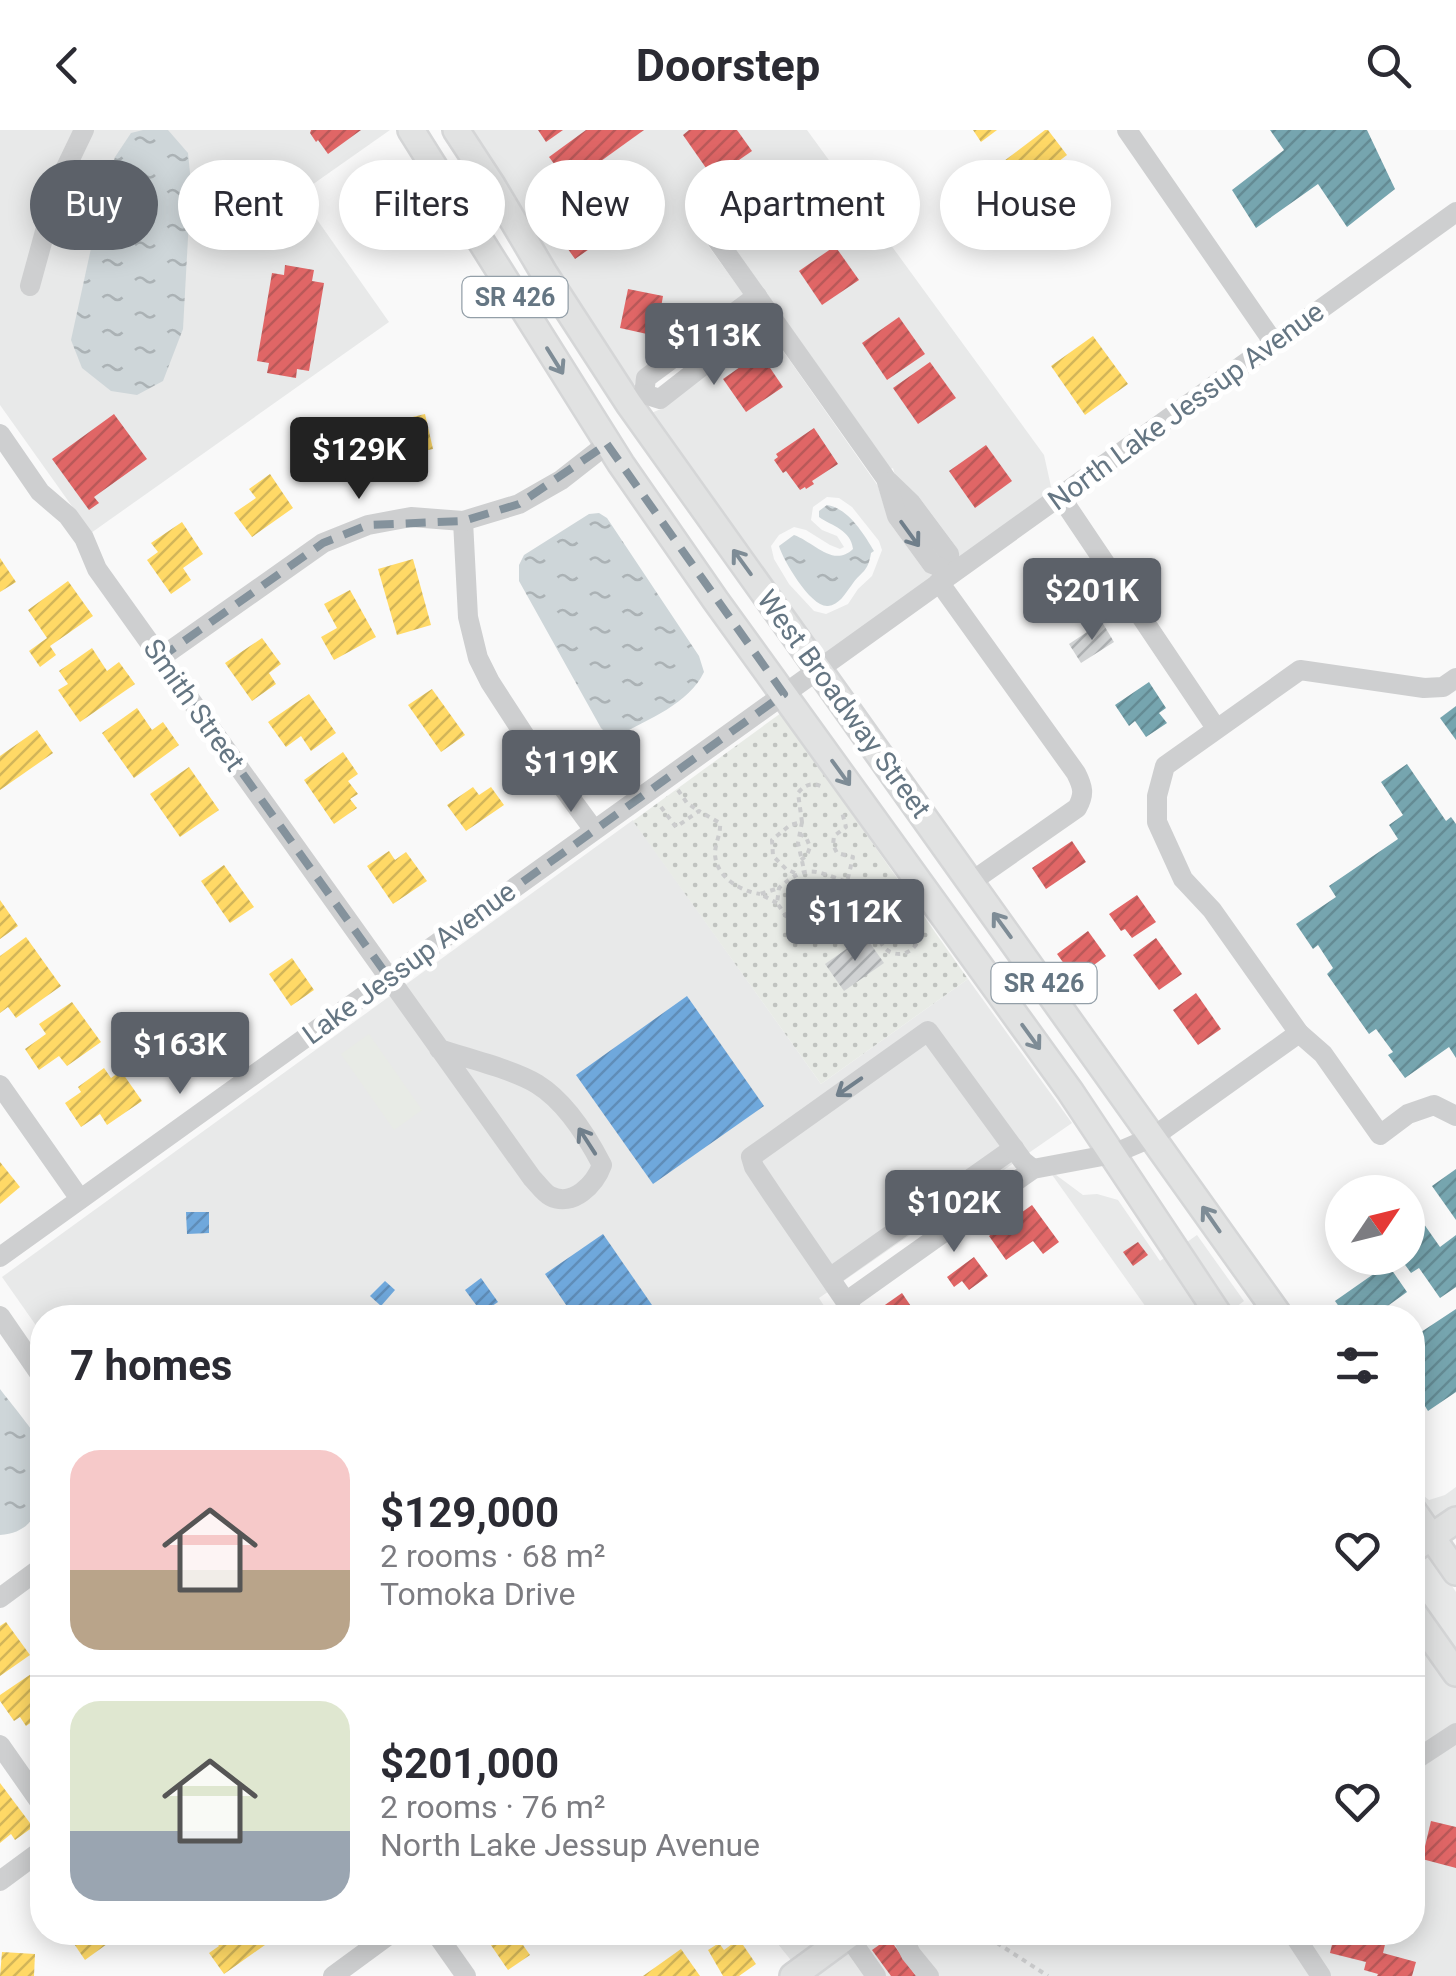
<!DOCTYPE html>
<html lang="en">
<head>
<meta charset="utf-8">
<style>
  body { margin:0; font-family:Roboto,sans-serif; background:#f7f7f7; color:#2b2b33; height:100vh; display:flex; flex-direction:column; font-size:38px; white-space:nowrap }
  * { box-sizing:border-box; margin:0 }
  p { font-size:32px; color:#7c7c81 }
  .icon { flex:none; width:55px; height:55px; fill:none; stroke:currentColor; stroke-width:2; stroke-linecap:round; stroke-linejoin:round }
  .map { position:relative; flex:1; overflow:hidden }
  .details { position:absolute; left:30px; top:1175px; width:1395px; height:640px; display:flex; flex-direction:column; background:#fff; border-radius:40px; box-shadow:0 5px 25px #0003 }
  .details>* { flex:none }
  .banner { position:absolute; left:30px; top:30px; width:1398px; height:90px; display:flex; gap:20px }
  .needle { width:65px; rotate:55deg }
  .buttons { position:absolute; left:1325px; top:1045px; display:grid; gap:20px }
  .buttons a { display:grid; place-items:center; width:100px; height:100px; border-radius:50%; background:#fff; box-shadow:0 5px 25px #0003; font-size:50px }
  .price { position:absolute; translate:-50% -85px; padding:0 22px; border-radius:10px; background:#5c6169; color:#fff; font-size:32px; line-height:65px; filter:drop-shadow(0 2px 5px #0008) }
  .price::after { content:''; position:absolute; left:50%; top:60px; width:30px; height:22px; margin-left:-15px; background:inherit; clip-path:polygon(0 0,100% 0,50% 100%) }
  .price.current { background:#222; color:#fff }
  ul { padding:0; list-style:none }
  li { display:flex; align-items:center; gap:30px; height:250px; padding:0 40px }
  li+li { border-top:2px solid #e1e1e2 }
  li span { display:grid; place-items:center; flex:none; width:280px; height:200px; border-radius:30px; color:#555 }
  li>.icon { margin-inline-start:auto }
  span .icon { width:120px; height:120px; fill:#fffc; stroke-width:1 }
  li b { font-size:42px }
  h2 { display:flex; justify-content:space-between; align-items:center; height:120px; padding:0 40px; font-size:42px }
  .pill { padding:0 35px; border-radius:45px; background:#fff; box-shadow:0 5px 25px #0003; font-size:35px; line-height:90px }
  .pill.current { background:#5c6169; color:#fff }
  header { display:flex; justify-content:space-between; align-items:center; height:130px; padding:0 40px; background:#fff; font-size:45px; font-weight:700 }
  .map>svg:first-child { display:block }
  .built { fill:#e8e9e9; fill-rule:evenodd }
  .grass { fill:url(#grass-dots) }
  .pitch { fill:#e8ebe6 }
  .water { fill:url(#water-ripples) }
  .homes { fill:url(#homes-hatch) }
  .shops { fill:url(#shops-hatch) }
  .schools { fill:url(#schools-hatch) }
  .public { fill:url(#public-hatch) }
  .industry { fill:url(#industry-hatch) }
  .building { fill:url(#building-hatch) }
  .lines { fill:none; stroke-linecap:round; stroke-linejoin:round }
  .major-casing { stroke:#d5d6d7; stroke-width:30 }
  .path { stroke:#cbcccd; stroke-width:4; stroke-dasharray:5 5; stroke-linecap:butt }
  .minor { stroke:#cecfd0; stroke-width:20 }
  .major { stroke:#e1e2e2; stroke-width:25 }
  .oneway { stroke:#7e8c96 }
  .oneway2 { stroke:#707f8b }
  .marked { fill:none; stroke:#84929c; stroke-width:8; stroke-dasharray:20 12; stroke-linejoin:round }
  .labels { text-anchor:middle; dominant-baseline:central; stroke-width:10; stroke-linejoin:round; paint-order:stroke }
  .shield { fill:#fff; stroke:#939fa8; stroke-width:2.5 }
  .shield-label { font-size:25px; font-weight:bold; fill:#657683 }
  .street-label { font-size:28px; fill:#657683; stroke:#fff }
</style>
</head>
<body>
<header><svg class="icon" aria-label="back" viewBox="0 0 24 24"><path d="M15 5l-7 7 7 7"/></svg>Doorstep<svg class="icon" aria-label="search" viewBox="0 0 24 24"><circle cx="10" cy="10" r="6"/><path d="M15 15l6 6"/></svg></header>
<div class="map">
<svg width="1456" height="1846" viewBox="0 0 1456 1846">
  <defs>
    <pattern id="grass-dots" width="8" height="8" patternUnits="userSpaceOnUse" patternTransform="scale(2.5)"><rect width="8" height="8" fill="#e8ebe6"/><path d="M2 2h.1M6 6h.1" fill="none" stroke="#c0c3c0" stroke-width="1.8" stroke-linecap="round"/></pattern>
    <pattern id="water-ripples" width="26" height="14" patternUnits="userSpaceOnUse" patternTransform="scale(2.5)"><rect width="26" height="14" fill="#ced6d9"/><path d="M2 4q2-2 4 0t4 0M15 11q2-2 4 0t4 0" fill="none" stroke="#abb2b5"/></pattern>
    <pattern id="homes-hatch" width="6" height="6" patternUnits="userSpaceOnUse" patternTransform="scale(2.5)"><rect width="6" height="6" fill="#ffd966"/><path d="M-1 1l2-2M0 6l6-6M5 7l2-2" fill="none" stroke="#d2b559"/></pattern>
    <pattern id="shops-hatch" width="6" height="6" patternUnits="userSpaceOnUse" patternTransform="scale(2.5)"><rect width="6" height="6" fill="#e06666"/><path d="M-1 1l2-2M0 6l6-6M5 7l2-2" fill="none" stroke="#b95959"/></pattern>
    <pattern id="schools-hatch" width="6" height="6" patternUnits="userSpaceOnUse" patternTransform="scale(2.5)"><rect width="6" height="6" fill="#6fa8dc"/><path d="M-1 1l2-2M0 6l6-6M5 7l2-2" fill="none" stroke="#5f8db8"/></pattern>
    <pattern id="public-hatch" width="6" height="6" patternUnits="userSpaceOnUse" patternTransform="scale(2.5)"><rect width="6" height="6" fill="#76a5af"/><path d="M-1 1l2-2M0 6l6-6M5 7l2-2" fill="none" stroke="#648b94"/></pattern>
    <pattern id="industry-hatch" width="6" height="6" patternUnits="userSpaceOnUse" patternTransform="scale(2.5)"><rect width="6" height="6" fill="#999"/><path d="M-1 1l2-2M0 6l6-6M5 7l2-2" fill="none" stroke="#808182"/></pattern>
    <pattern id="building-hatch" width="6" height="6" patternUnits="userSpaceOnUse" patternTransform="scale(2.5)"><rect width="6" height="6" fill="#d0d2d3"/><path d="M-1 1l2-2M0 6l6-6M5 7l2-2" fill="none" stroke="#acafb1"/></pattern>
  </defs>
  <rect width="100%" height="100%" fill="#f9f9f9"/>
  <g class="built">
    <polygon points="0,0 390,0 299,64 389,192 91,403 0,275"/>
    <polygon points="469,0 807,0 1044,325 1052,361 960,427 957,418 919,367 895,345 893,338 891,339 715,91 699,103 744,165 639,244 632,260"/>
    <path d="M 767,198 L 878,356 L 889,392 L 924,440 L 933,446 L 822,526 L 649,284 L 663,278 ZM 827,367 L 839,368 L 852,377 L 879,411 L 882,420 L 872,446 L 858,459 L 848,474 L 826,484 L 814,481 L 789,454 L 774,429 L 771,416 L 779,405 L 794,397 L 806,400 L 830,415 L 840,419 L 844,417 L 837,406 L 822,400 L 811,390 L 813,377 Z"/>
    <polygon points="633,690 821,954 968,849 1072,993 819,1168 831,1187 42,1188 42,1204 2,1147"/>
    <polygon points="1048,1039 1083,1065 1097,1064 1118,1070 1160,1131 1197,1105 1244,1171 1223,1187 1153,1187"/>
    <polygon points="1412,1357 1429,1370 1445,1365 1456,1357 1456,1379 1435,1393 1413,1361"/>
    <polygon points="1428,1420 1456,1462 1456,1593 1413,1621 1413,1431"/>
    <polygon points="1456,1614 1456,1846 808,1846 868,1803 1412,1802 1413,1643"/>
    <polygon points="769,1803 838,1803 794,1834"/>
  </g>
  <polygon class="grass" points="781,583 968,849 821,954 633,691"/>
  <polygon class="pitch" points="369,904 422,980 394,1000 341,924"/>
  <g class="water">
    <polygon points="143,0 168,0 188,23 191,53 183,199 163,251 137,265 111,261 82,238 71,210 102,68 115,27 131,3"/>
    <path d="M 827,375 C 848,378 864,404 874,421 L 871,423 C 868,443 861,441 851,456 C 845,464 839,475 828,476 C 811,478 783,430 779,416 L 794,405 C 814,412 833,438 853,419 C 851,400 832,396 819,387 L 819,381 Z"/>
    <path d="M 599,383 L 607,388 L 699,526 L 704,542 C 689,574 648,589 618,606 L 610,607 L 601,598 L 519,451 L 519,435 L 524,425 L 589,384 Z"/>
    <path d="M 0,1259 C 9,1271 37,1304 42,1317 C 44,1323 42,1334 42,1341 C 42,1373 38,1402 0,1405 Z"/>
  </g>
  <g class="homes">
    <polygon points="973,0 997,0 981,12"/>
    <polygon points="1045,0 1048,0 1067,25 1038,47 1030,37 1016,48 1004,31"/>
    <polygon points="1093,206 1128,254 1085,285 1051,236"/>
    <polygon points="425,284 433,319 404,325 396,291"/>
    <polygon points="341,293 371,337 348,352 339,338 319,352 298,322"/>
    <polygon points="270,344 293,378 252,407 234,383 256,368 249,359"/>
    <polygon points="182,392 203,424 183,438 191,450 171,464 147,430 158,422 151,413"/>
    <polygon points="0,428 16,452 0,462"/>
    <polygon points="413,429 431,495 397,505 378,439"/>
    <polygon points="68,451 93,486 50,516 56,525 40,537 29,521 47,508 28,480"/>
    <polygon points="350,460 376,507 334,530 321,507 337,498 324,474"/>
    <polygon points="262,508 281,534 269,543 276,554 252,571 225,533"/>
    <polygon points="92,518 107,541 119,532 135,554 80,592 58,560 68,554 59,541"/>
    <polygon points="432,559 465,605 441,622 408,575"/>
    <polygon points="309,564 336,603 311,621 301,606 286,617 268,592"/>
    <polygon points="137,578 152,600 163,592 179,615 134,648 102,603"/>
    <polygon points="37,600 53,623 0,660 0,626"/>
    <polygon points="343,622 358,644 348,651 358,664 350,669 357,678 334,694 304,650"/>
    <polygon points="189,637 219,680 180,707 150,664"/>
    <polygon points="473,657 479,665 491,657 504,675 466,701 447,675"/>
    <polygon points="389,721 395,730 406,722 427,751 393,774 367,736"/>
    <polygon points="224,735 254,777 230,793 201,751"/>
    <polygon points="0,770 18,796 0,809"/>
    <polygon points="26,807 61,856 16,888 8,877 0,883 0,826"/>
    <polygon points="292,828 314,860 291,876 269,844"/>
    <polygon points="72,872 101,912 67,936 59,926 39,940 25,919 46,904 39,894"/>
    <polygon points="104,938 111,948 121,941 142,971 107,995 100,984 81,997 65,973 81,962 78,957"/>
    <polygon points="0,1032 20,1057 0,1074"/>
    <polygon points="6,1492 30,1525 0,1546 0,1496"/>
    <polygon points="37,1540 42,1549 42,1585 26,1596 20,1587 14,1591 0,1571 0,1565"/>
    <polygon points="0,1653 33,1697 15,1710 11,1704 0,1713"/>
    <polygon points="66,1802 99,1802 107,1814 85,1830"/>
    <polygon points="227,1802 256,1802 265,1815 224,1844 209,1823 219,1816 215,1811"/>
    <polygon points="482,1802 514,1802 530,1825 508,1840"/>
    <polygon points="701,1802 714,1802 717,1807 708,1813"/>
    <polygon points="739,1809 756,1834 739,1846 723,1846 708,1820 719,1813 724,1820"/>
    <polygon points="681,1819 700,1846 643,1846"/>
    <polygon points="2,1822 35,1824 34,1846 0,1846"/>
  </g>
  <g class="shops">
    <polygon points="311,0 361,0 328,24 318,10 316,12 310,3"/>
    <polygon points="538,0 563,0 546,12"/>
    <polygon points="586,0 644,0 569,54 549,27"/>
    <polygon points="689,0 737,0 752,21 713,48 683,5"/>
    <polygon points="623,49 636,68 618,80 622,85 591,108 595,115 575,129 553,98"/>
    <polygon points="835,116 859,150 822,175 799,141"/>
    <polygon points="285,135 314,140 312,151 324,153 309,241 297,239 296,248 267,243 269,233 257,231 272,143 284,145"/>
    <polygon points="628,159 663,166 656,206 620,198"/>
    <polygon points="899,187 925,224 887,250 862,213"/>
    <polygon points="760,223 783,257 746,282 723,249"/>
    <polygon points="930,232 956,268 918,294 893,258"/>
    <polygon points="114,284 147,329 94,367 99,373 89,380 52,329"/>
    <polygon points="814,298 838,334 812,351 814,354 806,359 805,357 800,360 786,341 783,343 774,330 778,327 776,324"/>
    <polygon points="986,315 1012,351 975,378 949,341"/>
    <polygon points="1072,711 1086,732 1046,759 1032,738"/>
    <polygon points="1137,765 1156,792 1132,808 1125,799 1121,801 1109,784"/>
    <polygon points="1088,801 1106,826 1075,849 1057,824"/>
    <polygon points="1156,808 1182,844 1159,860 1133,825"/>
    <polygon points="1196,863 1221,899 1198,915 1173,880"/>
    <polygon points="1032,1075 1059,1112 1043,1124 1033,1111 1006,1130 989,1106"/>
    <polygon points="1138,1112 1148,1125 1133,1136 1123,1122"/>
    <polygon points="974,1127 988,1146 969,1160 962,1151 954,1157 947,1147"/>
    <polygon points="902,1163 919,1188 890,1188 882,1177"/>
    <polygon points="1431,1691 1456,1697 1456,1738 1422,1729"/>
    <polygon points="1335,1802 1388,1802 1383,1823 1416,1832 1412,1846 1377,1846 1378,1844 1364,1840 1366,1832 1330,1823"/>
    <polygon points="889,1808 916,1846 891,1846 872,1820"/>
  </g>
  <g class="schools">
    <polygon points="687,866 764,976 653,1054 576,945"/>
    <polygon points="186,1082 209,1082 209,1103 187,1104"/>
    <polygon points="603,1104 661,1188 575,1188 545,1144"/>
    <polygon points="481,1148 498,1172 482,1183 465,1160"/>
    <polygon points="385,1151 395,1160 381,1176 370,1166"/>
  </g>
  <g class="public">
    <polygon points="1270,0 1367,0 1395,59 1347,97 1318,54 1256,98 1232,60 1284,20"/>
    <polygon points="1149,552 1166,578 1159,583 1167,593 1146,607 1135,591 1129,596 1115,575"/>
    <polygon points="1456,576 1456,610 1440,588"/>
    <polygon points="1407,634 1446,691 1451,687 1456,694 1456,928 1449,917 1405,948 1388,925 1393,922 1376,899 1369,904 1327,844 1333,838 1318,815 1313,819 1296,794 1336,767 1329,756 1398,709 1389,695 1403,685 1381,652"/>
    <polygon points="1456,1039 1456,1090 1432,1056"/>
    <polygon points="1419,1087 1440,1117 1456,1105 1456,1157 1440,1168 1419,1138 1411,1143 1400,1128 1408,1128 1408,1095"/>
    <polygon points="1365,1128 1393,1128 1396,1132 1389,1136 1407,1162 1371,1188 1347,1188 1335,1171 1375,1143"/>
    <polygon points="1456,1179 1456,1262 1428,1281 1421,1270 1414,1274 1412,1272 1412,1208"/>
  </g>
  <polygon class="industry" points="42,1490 42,1507 38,1511 30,1499"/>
  <g class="building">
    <polygon points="1102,492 1114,512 1081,533 1069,514"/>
    <polygon points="865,806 884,833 844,861 825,834"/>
  </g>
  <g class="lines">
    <g class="major-casing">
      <g id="major">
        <polyline points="411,0 621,334 716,471 1070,961 1221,1188"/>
        <polyline points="456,0 492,55 544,143 629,274 1281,1188"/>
        <polyline points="1412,1379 1456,1442"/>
        <polyline points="1412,1420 1456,1390"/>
        <polyline points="1412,1481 1456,1543"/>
        <polyline points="793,1846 853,1802"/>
      </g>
    </g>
    <g class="path">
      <polyline points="678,660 687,673 699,681"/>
      <path d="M 661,677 L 676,697 L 699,681 L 720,693 C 721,704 715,713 715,724 C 716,747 740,761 760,764"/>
      <polyline points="802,692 798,713 804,740"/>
      <polyline points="799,704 806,707 810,717 807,725 801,730"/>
      <path d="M 795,743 L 786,739 L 773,726 L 772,710 L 790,695 L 802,692 L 798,663 C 806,653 814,652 825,658"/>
      <polyline points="777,773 760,764 779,758"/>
      <circle cx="899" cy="804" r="20"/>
      <path d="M 839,803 L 797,802 L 777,773 L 779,758 C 806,733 815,741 847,752 L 853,727 L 837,723 L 833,715 L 834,706 L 846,697 L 842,682"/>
      <polyline points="849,817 839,803 854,792 870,785 886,789"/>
      <polyline points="980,1802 1048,1846"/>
    </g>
    <g class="minor">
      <polyline points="1127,0 1274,213"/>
      <polyline points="712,103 887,350 911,373 949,424 952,443"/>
      <polyline points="30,156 58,54 84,0"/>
      <polyline points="644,264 646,248 757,166"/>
      <polyline points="629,274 644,264 660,269 769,184"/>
      <path d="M 0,304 L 40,362 L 68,386 L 84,408 L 97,439 L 532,1048 C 537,1053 544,1063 550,1066 C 573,1078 595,1054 602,1035 C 587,1006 566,972 537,954 C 515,940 466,928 439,919"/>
      <polyline points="887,352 897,386 932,434 952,443"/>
      <polyline points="1060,366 1216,598"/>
      <polyline points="463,391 468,487 478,528 490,552 525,606 594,700"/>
      <path d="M 939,452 L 1076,643 C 1083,657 1085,664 1077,678 L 971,752"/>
      <polyline points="160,528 323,413 368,395 411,387 463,391 519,374 561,350 607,314"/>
      <polyline points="1299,903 1323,924 1380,1005 1408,984 1434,975 1456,986"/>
      <polyline points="0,955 80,1069"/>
      <polyline points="0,1127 1456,82"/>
      <polyline points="831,1147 1014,1018"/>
      <polyline points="847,1171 1033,1039 1113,1024 1153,1007 1299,903 1212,780 1183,749 1157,692 1157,666 1165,636 1300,540 1424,558 1443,557 1456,548"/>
      <polyline points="0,1186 42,1247"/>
      <polyline points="857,1188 772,1064 754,1037 751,1027 928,901 1023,1031 1033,1039"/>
      <polyline points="0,1468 42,1437"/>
      <polyline points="0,1615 42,1675"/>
      <polyline points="1412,1632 1456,1603"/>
      <polyline points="0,1751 42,1720"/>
      <polyline points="435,1802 466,1846"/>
      <polyline points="900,1802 911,1824 929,1846"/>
      <polyline points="1292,1802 1321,1846"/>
      <polyline points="848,1806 876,1846"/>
      <polyline points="333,1846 393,1802"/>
    </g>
    <use href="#major" class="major"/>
  </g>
  <defs><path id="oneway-shaft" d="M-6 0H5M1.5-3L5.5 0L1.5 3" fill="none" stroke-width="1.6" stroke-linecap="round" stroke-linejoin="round" transform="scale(2.5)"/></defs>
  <g class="oneway">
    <use href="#oneway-shaft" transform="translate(555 231) rotate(58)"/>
    <use href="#oneway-shaft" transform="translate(742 432) rotate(-126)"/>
    <use href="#oneway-shaft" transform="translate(841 643) rotate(54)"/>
    <use href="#oneway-shaft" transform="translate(1002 795) rotate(-126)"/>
    <use href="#oneway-shaft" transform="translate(1031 907) rotate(54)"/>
    <use href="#oneway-shaft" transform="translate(1211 1089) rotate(-125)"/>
  </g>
  <g class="oneway2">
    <use href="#oneway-shaft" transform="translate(910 404) rotate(54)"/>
    <use href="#oneway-shaft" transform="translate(849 957) rotate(145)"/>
    <use href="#oneway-shaft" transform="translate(587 1011) rotate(-123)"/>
  </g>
  <path class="marked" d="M 607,314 L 784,564 L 389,848 L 160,528 L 323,413 L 368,395 L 463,391 L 519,374 Z"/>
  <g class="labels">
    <g class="shield">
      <rect x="462.5" y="147" width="105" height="40" rx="8"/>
      <rect x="991.5" y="833" width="105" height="40" rx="8"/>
    </g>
    <g class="shield-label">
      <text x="515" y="167">SR 426</text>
      <text x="1044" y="853">SR 426</text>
    </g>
    <g class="street-label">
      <text transform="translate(1186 276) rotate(-36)">North Lake Jessup Avenue</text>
      <text transform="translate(844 574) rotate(54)">West Broadway Street</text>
      <text transform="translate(194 575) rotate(55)">Smith Street</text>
      <text transform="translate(409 833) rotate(-36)">Lake Jessup Avenue</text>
    </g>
  </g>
</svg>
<div class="buttons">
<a><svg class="needle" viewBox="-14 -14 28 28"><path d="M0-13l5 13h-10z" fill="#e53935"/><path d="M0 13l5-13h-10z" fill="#7c7c81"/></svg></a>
</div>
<b class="price" style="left:714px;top:258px">$113K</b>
<b class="price current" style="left:359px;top:372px">$129K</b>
<b class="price" style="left:1092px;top:513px">$201K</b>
<b class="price" style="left:571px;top:685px">$119K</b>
<b class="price" style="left:855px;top:834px">$112K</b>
<b class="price" style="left:180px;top:967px">$163K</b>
<b class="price" style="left:954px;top:1125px">$102K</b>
<div class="banner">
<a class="pill current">Buy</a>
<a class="pill">Rent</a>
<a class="pill">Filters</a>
<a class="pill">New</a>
<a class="pill">Apartment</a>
<a class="pill">House</a>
</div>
<section class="details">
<h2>7 homes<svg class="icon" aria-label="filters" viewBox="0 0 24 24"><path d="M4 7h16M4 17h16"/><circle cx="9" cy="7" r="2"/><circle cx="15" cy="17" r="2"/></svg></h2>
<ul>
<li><span style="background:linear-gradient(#f6c9c9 60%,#b9a48a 0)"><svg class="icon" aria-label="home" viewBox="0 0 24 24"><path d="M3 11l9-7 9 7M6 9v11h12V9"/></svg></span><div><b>$129,000</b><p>2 rooms · 68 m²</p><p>Tomoka Drive</p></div><svg class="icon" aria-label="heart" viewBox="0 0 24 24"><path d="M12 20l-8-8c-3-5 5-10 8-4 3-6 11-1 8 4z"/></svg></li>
<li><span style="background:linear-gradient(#dfe7d0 65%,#9aa5b1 0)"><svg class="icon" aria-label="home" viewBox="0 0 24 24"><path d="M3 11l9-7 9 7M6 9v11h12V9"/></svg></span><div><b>$201,000</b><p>2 rooms · 76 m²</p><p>North Lake Jessup Avenue</p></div><svg class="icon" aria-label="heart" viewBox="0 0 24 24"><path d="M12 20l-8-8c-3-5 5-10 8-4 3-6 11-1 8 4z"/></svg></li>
</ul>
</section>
</div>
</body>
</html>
